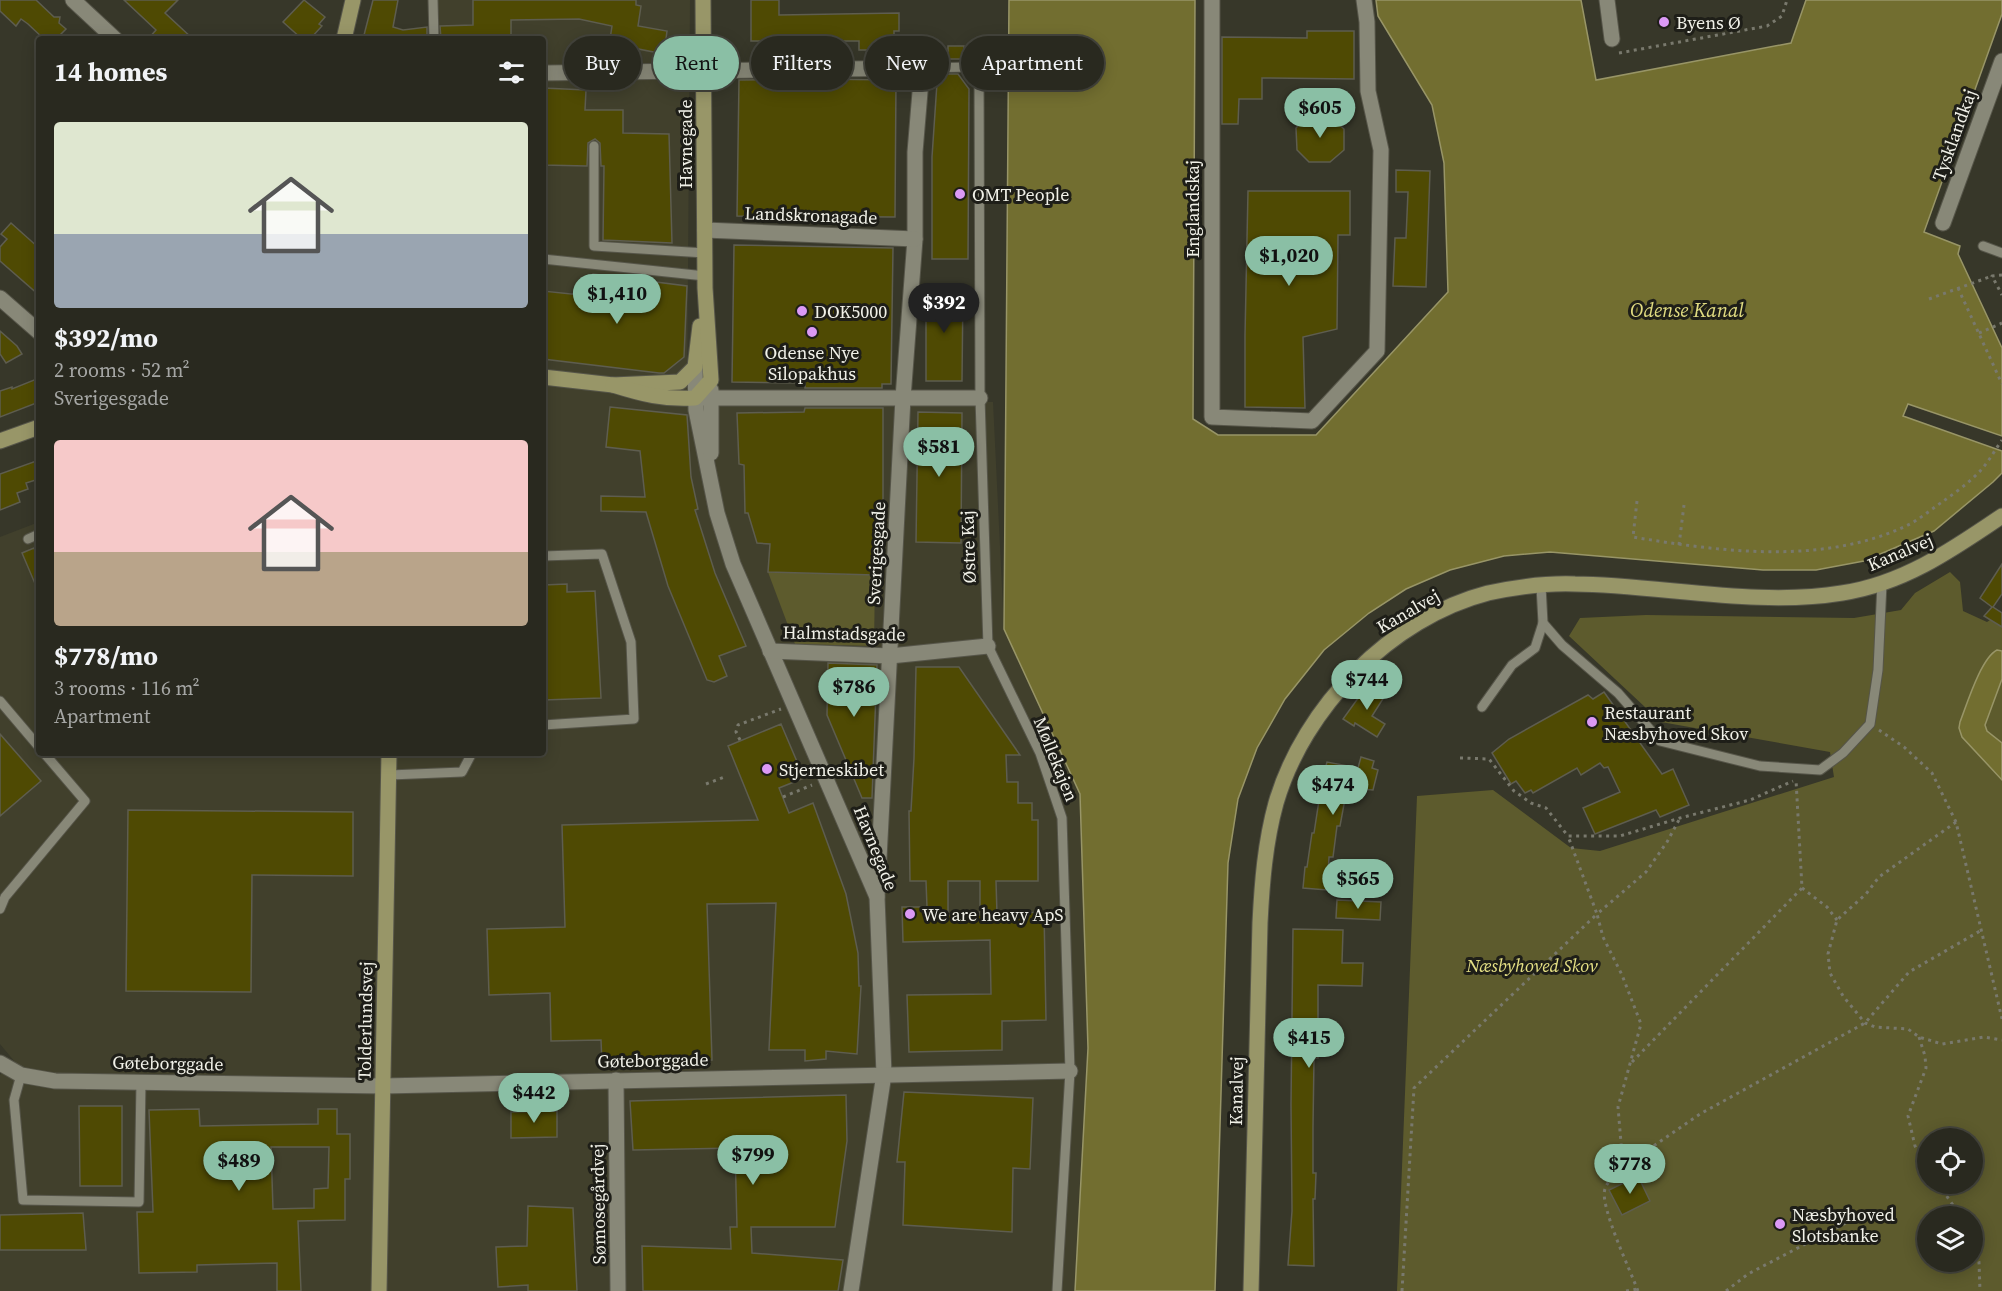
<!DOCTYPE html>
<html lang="en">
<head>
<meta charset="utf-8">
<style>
  body { margin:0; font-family:"Source Serif 4",serif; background:#313128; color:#f1f3f6; height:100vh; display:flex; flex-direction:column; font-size:22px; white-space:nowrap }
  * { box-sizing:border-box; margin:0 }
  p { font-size:20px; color:#a5a6a4 }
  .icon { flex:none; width:33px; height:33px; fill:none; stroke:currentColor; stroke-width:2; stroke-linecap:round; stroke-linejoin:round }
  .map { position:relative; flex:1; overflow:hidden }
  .side { position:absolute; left:36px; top:36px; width:510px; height:720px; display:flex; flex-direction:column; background:#29291f; border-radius:6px; box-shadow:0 3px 15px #0003,0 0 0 2px #45453d }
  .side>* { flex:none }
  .top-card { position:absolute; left:564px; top:36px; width:570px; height:54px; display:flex; gap:12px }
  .buttons { position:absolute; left:1917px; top:1128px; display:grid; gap:12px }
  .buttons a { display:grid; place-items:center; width:66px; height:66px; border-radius:50%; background:#29291f; box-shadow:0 3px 15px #0003,0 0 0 2px #45453d; font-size:30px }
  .price { position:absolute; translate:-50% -51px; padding:0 14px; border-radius:21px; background:#8abfa5; color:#111; font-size:20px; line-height:39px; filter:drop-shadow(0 2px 3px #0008) }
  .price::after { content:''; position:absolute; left:50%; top:36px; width:18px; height:14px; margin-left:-9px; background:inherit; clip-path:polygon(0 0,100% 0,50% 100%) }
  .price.current { background:#222; color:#fff }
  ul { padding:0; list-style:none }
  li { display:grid; align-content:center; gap:12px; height:318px; padding:0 18px }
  li span { display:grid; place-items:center; height:186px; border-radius:6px; color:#555 }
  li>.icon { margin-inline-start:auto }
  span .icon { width:108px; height:108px; fill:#fffc; stroke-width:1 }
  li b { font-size:26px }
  h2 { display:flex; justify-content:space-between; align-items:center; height:72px; padding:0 18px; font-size:26px }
  .pill { padding:0 21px; border-radius:27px; background:#29291f; box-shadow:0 3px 15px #0003,0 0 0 2px #45453d; font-size:21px; line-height:54px }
  .pill.current { background:#8abfa5; color:#111 }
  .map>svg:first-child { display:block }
  .built { fill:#41402c }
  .green { fill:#5d5b2d; fill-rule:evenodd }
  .water { fill:#726e30; stroke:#989567; stroke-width:1.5 }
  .building { fill:#4f4a03; stroke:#5e5d4f; stroke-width:1.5; fill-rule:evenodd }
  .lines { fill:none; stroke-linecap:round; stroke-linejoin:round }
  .lane-casing { stroke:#565549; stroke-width:11 }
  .street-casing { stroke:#565549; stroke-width:17 }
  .secondary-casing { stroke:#565549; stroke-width:17 }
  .path { stroke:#79796d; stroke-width:3; stroke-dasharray:3 4.5; stroke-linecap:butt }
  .lane { stroke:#888878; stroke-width:9 }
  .street { stroke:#888878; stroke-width:15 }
  .secondary { stroke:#989668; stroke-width:15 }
  .poi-dot { fill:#db99f5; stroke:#1e1e18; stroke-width:2 }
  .labels { text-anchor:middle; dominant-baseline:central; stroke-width:6; stroke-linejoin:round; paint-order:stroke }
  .poi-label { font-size:18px; fill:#f1f1e8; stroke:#1e1e18; text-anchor:start }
  .street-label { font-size:18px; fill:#f1f1e8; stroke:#1e1e18 }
  .park-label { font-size:18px; font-style:italic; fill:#e6e185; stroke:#1e1e18 }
  .water-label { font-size:20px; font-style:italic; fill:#e1dc81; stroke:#1e1e18 }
</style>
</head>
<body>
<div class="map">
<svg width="2002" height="1291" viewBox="0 0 2002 1291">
  <rect width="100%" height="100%" fill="#373729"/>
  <polygon class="built" points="438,0 690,0 687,402 993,402 1004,629 1080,794 1088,1048 1075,1291 0,1291 0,1075 15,1062 0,1044 0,537 39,522 39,753 543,753 543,39 439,39"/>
  <g class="green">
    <polygon points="768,572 875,575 874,646 795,644"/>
    <path d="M 1950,572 L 1960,582 L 1963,611 L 1987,622 L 2002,612 L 2002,651 L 1997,650 L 1981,671 L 1960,722 L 1959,728 L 1962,737 L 2002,780 L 2002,1291 L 1397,1291 L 1417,796 L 1493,790 L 1571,848 L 1600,851 L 1834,777 L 1830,752 L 1661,722 L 1569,636 L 1580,618 L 1646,615 L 1854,618 L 1901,610 L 1915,593 ZM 1928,1138 L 1972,1138 L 1972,1184 L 1928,1184 ZM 1928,1216 L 1972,1216 L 1972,1262 L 1928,1262 Z"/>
    <polygon points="2002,679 2002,743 1987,731 1985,725"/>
  </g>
  <g class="water">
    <polygon points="1009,0 1195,0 1193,419 1218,435 1316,435 1448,292 1444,163 1432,105 1378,16 1376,0 1581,0 1596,80 1791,43 1806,0 2002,0 2002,14 1924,232 1960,246 1958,254 2002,348 2002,436 1908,404 1903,416 2002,451 2002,473 1993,482 1934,531 1864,561 1816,570 1763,570 1550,552 1504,556 1450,570 1406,589 1369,613 1324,650 1285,699 1257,748 1238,799 1228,863 1215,1291 1075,1291 1088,1048 1080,794 1004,629"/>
    <path d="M 1997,650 L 2002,651 L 2002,679 L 1985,725 L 1987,731 L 2002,743 L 2002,780 L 1962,737 L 1959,728 L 1960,722 C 1967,704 1981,658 1997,650 Z"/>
  </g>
  <g class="building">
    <polygon points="0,0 36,0 54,17 60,17 59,23 66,29 56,39 44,39 28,24 21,19 16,26 0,11"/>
    <polygon points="124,0 178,0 165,13 193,39 148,39 156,30"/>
    <polygon points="304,0 325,17 319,24 322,26 310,39 302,39 283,22"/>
    <polygon points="373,0 398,0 393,27 403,30 427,27 427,39 363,39"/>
    <polygon points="473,0 636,0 636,5 641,6 638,26 667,31 664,54 633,48 632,53 608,53 612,26 579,19 511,20 511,39 441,39 440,26 473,25"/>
    <polygon points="751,0 779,0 779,15 899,13 899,31 894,31 894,50 859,50 859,41 751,41"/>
    <polygon points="1307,31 1354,31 1354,79 1262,78 1262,99 1239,99 1238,124 1222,124 1222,37 1307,38"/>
    <rect x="948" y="46" width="16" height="13"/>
    <polygon points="943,74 958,74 969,89 968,259 932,259 932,157 937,83"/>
    <polygon points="814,79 896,80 895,217 737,216 739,80"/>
    <polygon points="543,88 586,90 585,110 623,110 623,133 669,134 672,243 603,240 604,166 601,166 600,143 595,139 588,143 587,166 543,165"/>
    <polygon points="1327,114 1344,129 1344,150 1330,162 1309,162 1297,150 1296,128 1309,115"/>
    <polygon points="1396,170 1430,171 1426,287 1393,286 1395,238 1406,238 1408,192 1396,192"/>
    <polygon points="1248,191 1350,191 1350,235 1338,235 1337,329 1303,337 1305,408 1245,407 1245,336"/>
    <polygon points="11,223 39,248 39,295 0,261 0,247 7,239 1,234"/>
    <polygon points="734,245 893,248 891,384 882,384 882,388 805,388 805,383 732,382"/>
    <polygon points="593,274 687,286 684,357 664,373 659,373 543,359 543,291 590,296"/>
    <polygon points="926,288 963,288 962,381 926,381"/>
    <polygon points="0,331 17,346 22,354 6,363 0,354"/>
    <polygon points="39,378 39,402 0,417 0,391 12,387 12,389"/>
    <polygon points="610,407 687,415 691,477 698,509 695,510 715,573 746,646 719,656 727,676 714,682 707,680 668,586 646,512 601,511 601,496 645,497 640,451 606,447"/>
    <polygon points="805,408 883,408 883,532 880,532 879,549 876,548 875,575 768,572 770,544 757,543 748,513 745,513 744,465 739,464 737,413 804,412"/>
    <polygon points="918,412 962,413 961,543 916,542"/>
    <polygon points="39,460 39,479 26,483 28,489 17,493 20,502 0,510 0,474"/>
    <polygon points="34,548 39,560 39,593 22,553"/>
    <polygon points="2002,564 2002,594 1993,607 2002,613 2002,627 1984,616 1992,607 1980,598"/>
    <polygon points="567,584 567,592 595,591 601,698 543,700 543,585"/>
    <polygon points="828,663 877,665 872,798 862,798 827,715"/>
    <path d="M 916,667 L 959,667 L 1020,755 L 1006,755 L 1007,782 L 1018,782 L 1018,803 L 1032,803 L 1032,820 L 1038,820 L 1038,881 L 996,881 L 997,914 L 1044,912 L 1046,1020 L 1002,1021 L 1002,1050 L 909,1052 L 907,995 L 991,994 L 990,940 L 903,942 L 902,907 L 927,907 L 926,881 L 910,881 L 909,811 L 911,811 L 914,758 ZM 948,881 L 980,881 L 980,915 L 948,915 Z"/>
    <polygon points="1369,683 1386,694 1372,716 1385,724 1377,737 1355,723 1354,726 1343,719"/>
    <polygon points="1604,692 1662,774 1673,769 1689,805 1660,817 1656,810 1595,834 1583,808 1620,792 1608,767 1604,768 1600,763 1581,775 1577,768 1533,793 1531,790 1525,793 1516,781 1511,784 1492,753 1509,739 1588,695 1593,699"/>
    <polygon points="781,724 804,778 779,788 789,813 813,803 846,894 858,953 859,986 861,986 857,1054 826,1051 826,1059 805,1061 805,1050 769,1050 776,903 707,904 712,1060 602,1063 601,1040 551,1041 550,993 489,995 487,929 565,927 562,825 758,820 728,746"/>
    <polygon points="0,734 41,781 0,816"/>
    <polygon points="1361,757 1374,761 1372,768 1378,770 1373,790 1347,788 1340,826 1337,826 1333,857 1329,857 1327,890 1303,888 1305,867 1307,867 1312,833 1314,833 1322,781 1327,762 1358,768"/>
    <polygon points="128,810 353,812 353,876 252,875 251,992 126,991"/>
    <polygon points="1337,900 1381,902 1380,920 1336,918"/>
    <polygon points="1293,929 1343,930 1342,963 1363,963 1362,986 1318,985 1318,1058 1314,1058 1313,1127 1313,1173 1316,1173 1315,1199 1313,1199 1314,1266 1288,1265 1292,1211 1291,1105"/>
    <polygon points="904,1092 1033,1098 1030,1169 1013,1168 1012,1232 903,1225 905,1162 897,1162"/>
    <polygon points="846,1095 847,1141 835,1227 751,1227 752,1253 843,1260 838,1291 643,1291 642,1246 731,1249 730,1227 737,1227 735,1148 633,1150 630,1101"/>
    <polygon points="79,1106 122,1106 122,1186 80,1186"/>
    <path d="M 199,1109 L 200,1126 L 318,1124 L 318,1109 L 337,1109 L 337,1134 L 350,1134 L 350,1179 L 345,1179 L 345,1220 L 298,1221 L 301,1291 L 277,1291 L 277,1263 L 197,1265 L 197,1272 L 139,1273 L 137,1212 L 153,1212 L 149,1110 ZM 271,1147 L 329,1147 L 328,1188 L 314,1189 L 314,1208 L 273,1209 Z"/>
    <polygon points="557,1111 557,1137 511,1138 511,1112"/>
    <polygon points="1638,1176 1650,1201 1622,1215 1609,1190"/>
    <polygon points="528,1206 573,1208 577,1291 528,1291 528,1285 498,1287 496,1247 527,1246"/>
    <polygon points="83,1213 86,1250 0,1250 0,1215"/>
  </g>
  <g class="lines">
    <g class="lane-casing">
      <g id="lane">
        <polyline points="433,0 434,39"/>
        <polyline points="922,68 970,67 979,77 980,398 988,646 1040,753 1062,818 1070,1071 1057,1291"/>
        <polyline points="594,146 594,246 705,253"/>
        <polyline points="1983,246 2002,253"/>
        <polyline points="543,259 705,276"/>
        <polyline points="28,539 39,534"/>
        <polyline points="543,556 602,554 631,642 634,719 543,725"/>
        <polyline points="1541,586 1543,623 1562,645 1618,693 1660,741 1760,766 1820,770 1843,753 1870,724 1878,670 1882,583"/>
        <polyline points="0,701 39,747"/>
        <polyline points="1482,707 1512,665 1535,648 1543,623"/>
        <polyline points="390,775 462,772 472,753"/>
        <polyline points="0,909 5,897 85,801 44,753"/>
        <polyline points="21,1075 14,1100 23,1200 139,1202 141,1082"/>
      </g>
    </g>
    <g class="street-casing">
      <g id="street">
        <polyline points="73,0 115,39"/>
        <polyline points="1212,0 1212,417 1312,421 1377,351 1381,150 1368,91 1367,22 1364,0"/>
        <polyline points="1607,0 1612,39"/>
        <polyline points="543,73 922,68 915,152 915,239 903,398 877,897"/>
        <polyline points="1943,223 2002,61"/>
        <polyline points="705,230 915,239"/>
        <polyline points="0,298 39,332"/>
        <polyline points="695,367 696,410 717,513 733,564 877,897 884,1074 851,1291"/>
        <polyline points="695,398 980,398"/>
        <polyline points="711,453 711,390"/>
        <polyline points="770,651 890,656 988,646"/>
        <polyline points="0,1063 21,1075 55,1081 383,1086 1070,1071"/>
        <polyline points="616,1080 618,1291"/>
      </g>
    </g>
    <g class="secondary-casing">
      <g id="secondary">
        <polyline points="344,39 353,0"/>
        <polyline points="543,377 613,385 680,382 695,367 700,326"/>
        <path d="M 613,385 C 642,394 664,400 695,398 L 711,380 L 705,288 L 703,0"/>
        <polyline points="0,441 39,427"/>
        <polyline points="379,1291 389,753"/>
        <path d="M 1251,1291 L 1260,923 C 1262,883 1265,843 1276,803 C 1304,707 1391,618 1488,593 C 1516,587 1547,583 1575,584 C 1661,585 1757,607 1842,593 C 1903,584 1952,550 2002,516"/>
      </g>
    </g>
    <g class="path">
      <polyline points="1619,53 1767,26 1782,16 1787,0"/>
      <polyline points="2002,275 1992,276 2002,295"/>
      <polyline points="1958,288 2002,384"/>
      <polyline points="1929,299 1992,276"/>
      <polyline points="1979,333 2002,323"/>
      <path d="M 1637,501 L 1633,537 C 1723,552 1827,566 1912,523 C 1922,517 1932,509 1942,502 C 1955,493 1970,482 1981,470 C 1989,461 1995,450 2002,440"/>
      <polyline points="1679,545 1684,505"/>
      <polyline points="1879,730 1904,747 1932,773 1956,822 2002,1019"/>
      <polyline points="740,740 736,732 738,725 781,709"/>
      <polyline points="1460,758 1489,759 1514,791 1531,803 1546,808 1568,836 1620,836 1680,818 1750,800 1793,781"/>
      <polyline points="706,784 727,776"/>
      <polyline points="783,797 812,785"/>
      <polyline points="1956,822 1879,877 1866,894 1837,920 1828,954 1830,973 1843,996 1865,1023 1875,1027 1908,1029 1919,1037 1942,1044 1984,1037 2002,1040"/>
      <polyline points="1802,888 1827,907 1837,920"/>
      <polyline points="1919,1037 1925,1056 1926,1068 1908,1116 1915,1146 1928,1169"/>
      <polyline points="1632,1062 1802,888 1796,780"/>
      <polyline points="1623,1167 1700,1114 1865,1023 1909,972 1980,931"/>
      <polyline points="1938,1184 1953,1205 1958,1216"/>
      <polyline points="1972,1248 1979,1262 1980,1291"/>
      <polyline points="1402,1291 1414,1088 1597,914 1568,836"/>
      <polyline points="1626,1291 1638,1289"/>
      <path d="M 1638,1291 C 1631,1272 1599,1205 1605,1189 C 1607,1181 1618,1173 1623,1167 L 1618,1107 L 1641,1024 L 1622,975 L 1603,937 L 1597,914 L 1646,872 L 1667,842 L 1680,818"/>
      <polyline points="1726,1291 1748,1274 1857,1217"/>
    </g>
    <use href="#lane" class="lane"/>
    <use href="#street" class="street"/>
    <use href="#secondary" class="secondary"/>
  </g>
  <g class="poi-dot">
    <circle cx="1664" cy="22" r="6"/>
    <circle cx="960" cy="194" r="6"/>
    <circle cx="802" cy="311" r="6"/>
    <circle cx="812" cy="332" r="6"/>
    <circle cx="1592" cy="722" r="6"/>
    <circle cx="767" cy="769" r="6"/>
    <circle cx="910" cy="914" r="6"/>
    <circle cx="1780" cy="1224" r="6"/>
  </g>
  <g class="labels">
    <g class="poi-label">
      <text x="1676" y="22">Byens Ø</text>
      <text x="972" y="194">OMT People</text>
      <text x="814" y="311">DOK5000</text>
      <text x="812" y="352" text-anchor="middle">Odense Nye<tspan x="812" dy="21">Silopakhus</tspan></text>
      <text x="1604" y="712">Restaurant<tspan x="1604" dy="21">Næsbyhoved Skov</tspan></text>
      <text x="779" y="769">Stjerneskibet</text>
      <text x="922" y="914">We are heavy ApS</text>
      <text x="1792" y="1214">Næsbyhoved<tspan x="1792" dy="21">Slotsbanke</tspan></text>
    </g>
    <g class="street-label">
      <text transform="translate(1954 135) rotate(-70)">Tysklandkaj</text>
      <text transform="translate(685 144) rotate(-90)">Havnegade</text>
      <text transform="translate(1192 209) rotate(-90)">Englandskaj</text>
      <text transform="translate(811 215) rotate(2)">Landskronagade</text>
      <text transform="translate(968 547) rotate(-92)">Østre Kaj</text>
      <text transform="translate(1900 552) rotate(-23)">Kanalvej</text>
      <text transform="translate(876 553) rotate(-87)">Sverigesgade</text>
      <text transform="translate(1408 611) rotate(-30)">Kanalvej</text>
      <text transform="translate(844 633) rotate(1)">Halmstadsgade</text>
      <text transform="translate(1056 759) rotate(68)">Møllekajen</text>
      <text transform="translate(876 848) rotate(68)">Havnegade</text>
      <text transform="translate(365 1021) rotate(-89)">Tolderlundsvej</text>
      <text transform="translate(653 1060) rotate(-1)">Gøteborggade</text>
      <text transform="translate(168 1063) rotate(1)">Gøteborggade</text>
      <text transform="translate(1236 1091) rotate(-89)">Kanalvej</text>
      <text transform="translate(598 1204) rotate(-91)">Sømosegårdvej</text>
    </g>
    <g class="park-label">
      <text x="1532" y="965">Næsbyhoved Skov</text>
    </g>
    <g class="water-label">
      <text x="1687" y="310">Odense Kanal</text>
    </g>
  </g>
</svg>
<div class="buttons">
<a><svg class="icon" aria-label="locate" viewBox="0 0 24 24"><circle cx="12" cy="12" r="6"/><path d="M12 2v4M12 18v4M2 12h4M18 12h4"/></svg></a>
<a><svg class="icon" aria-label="layers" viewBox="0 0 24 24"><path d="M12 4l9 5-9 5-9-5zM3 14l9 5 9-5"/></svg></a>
</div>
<b class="price" style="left:1320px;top:139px">$605</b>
<b class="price" style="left:1289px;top:287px">$1,020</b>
<b class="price" style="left:617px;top:325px">$1,410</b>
<b class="price current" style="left:944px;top:334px">$392</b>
<b class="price" style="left:939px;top:478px">$581</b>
<b class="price" style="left:1367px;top:711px">$744</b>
<b class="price" style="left:854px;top:718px">$786</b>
<b class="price" style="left:1333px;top:816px">$474</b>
<b class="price" style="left:1358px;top:910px">$565</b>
<b class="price" style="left:1309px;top:1069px">$415</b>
<b class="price" style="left:534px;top:1124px">$442</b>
<b class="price" style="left:753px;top:1186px">$799</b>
<b class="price" style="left:239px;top:1192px">$489</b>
<b class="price" style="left:1630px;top:1195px">$778</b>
<div class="top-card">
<a class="pill">Buy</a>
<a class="pill current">Rent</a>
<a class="pill">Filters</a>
<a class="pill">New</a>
<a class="pill">Apartment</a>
</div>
<section class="side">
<h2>14 homes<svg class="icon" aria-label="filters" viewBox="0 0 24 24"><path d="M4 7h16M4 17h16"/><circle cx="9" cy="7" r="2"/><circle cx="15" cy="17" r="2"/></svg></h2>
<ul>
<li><span style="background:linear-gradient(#dfe7d0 60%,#9aa5b1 0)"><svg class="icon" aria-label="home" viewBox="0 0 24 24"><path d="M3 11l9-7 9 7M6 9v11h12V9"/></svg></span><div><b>$392/mo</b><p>2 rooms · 52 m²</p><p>Sverigesgade</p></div></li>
<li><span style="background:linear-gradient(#f6c9c9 60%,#b9a48a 0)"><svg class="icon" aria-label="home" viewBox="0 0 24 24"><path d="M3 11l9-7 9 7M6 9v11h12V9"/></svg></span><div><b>$778/mo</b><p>3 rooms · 116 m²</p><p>Apartment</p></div></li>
</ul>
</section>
</div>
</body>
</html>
